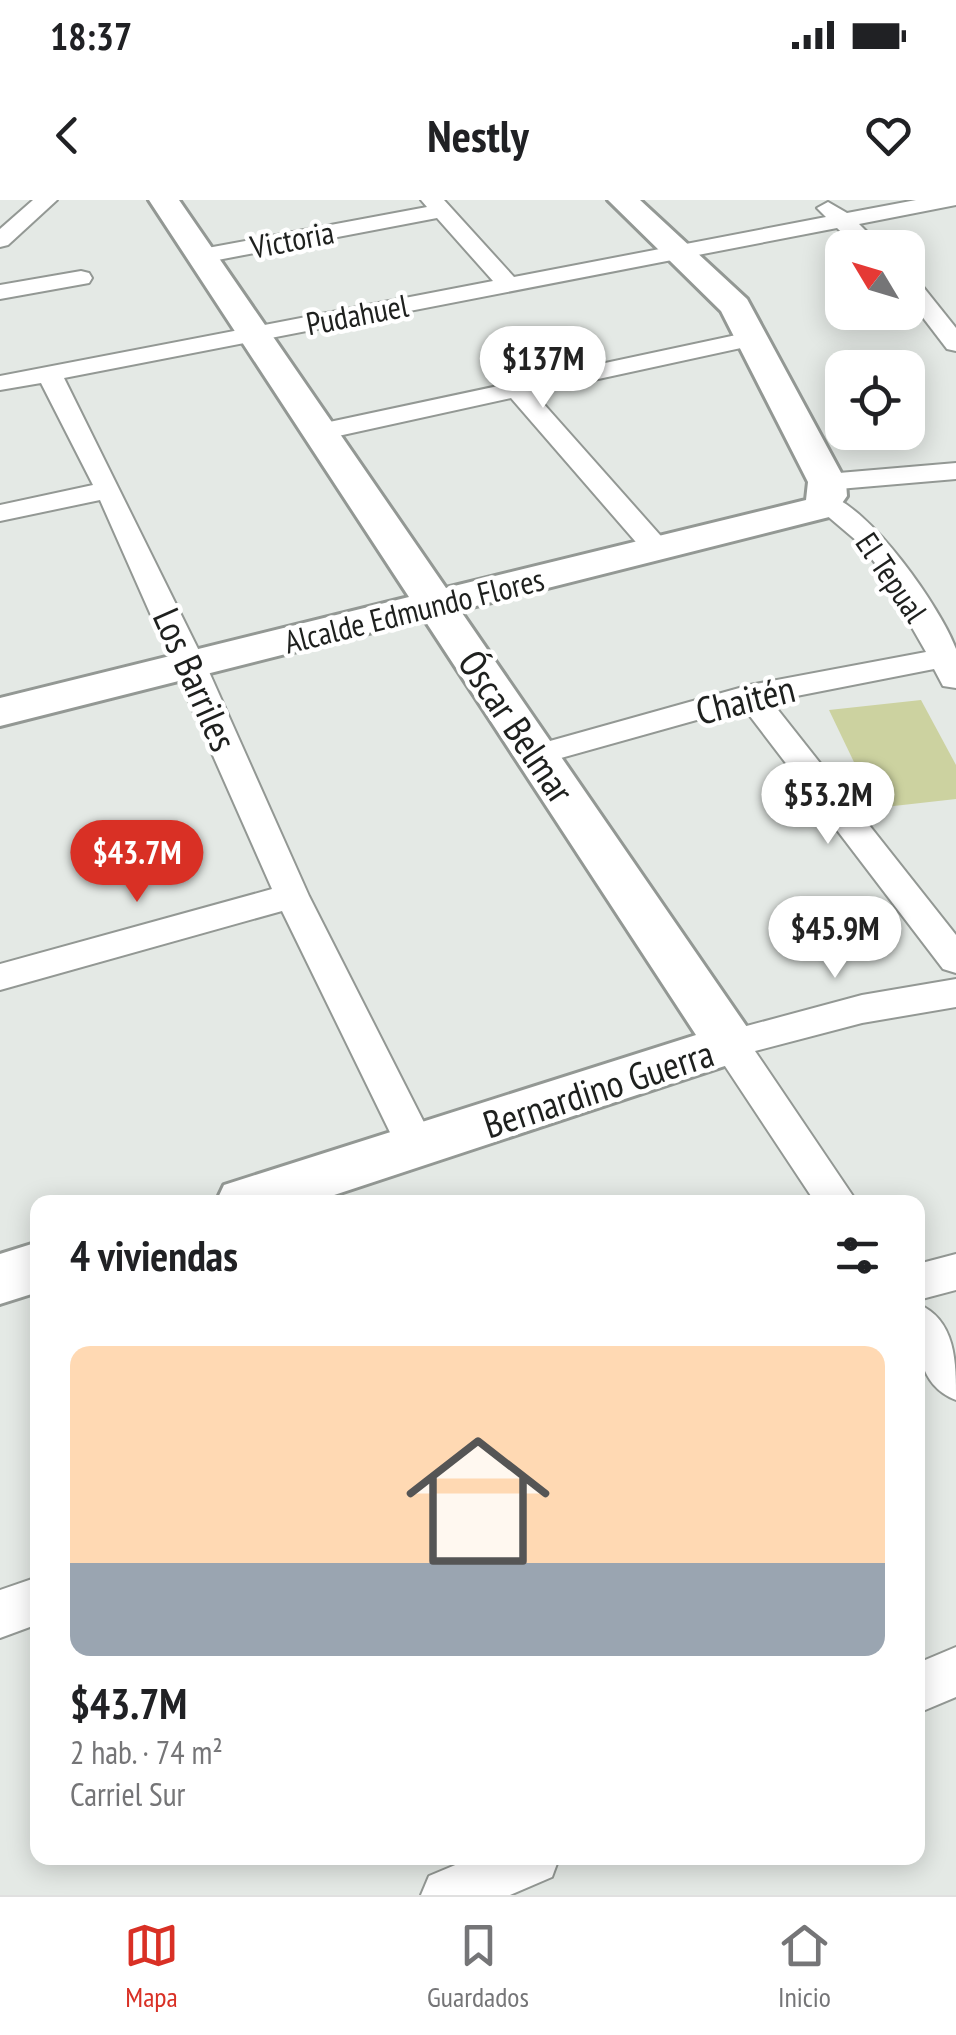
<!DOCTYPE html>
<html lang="es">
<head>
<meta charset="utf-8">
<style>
  body { margin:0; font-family:"PT Sans Narrow",sans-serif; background:#f6f6f6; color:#202124; height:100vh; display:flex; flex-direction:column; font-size:38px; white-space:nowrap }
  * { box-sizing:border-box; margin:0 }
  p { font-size:32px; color:#757577 }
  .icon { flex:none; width:55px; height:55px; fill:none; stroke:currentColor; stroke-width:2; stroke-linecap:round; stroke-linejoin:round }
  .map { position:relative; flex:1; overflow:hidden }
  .side { position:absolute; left:30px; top:995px; width:895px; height:670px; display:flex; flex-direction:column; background:#fff; border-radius:20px; box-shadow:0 5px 25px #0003 }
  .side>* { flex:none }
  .needle { width:65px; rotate:308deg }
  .fabs { position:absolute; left:825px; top:30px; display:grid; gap:20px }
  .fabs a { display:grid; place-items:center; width:100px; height:100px; border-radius:20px; background:#fff; box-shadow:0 5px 25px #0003; font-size:50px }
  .price { position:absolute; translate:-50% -85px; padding:0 22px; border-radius:35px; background:#fff; color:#222; font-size:32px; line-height:65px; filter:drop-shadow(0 2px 5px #0008) }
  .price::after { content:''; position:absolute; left:50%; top:60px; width:30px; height:22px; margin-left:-15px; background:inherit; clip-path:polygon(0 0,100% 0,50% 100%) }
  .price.on { background:#d93025; color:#fff }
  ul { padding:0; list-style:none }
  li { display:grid; align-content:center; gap:20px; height:530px; padding:0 40px }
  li+li { border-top:2px solid #e0e0e0 }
  li span { display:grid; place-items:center; height:310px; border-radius:20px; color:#555 }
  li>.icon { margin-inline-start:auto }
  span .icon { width:180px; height:180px; fill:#fffc; stroke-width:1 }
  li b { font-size:42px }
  h2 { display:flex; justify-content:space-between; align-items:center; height:120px; padding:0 40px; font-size:42px }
  .status { display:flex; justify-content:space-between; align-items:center; height:70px; padding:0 50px; background:#fff; direction:ltr }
  .status svg { height:28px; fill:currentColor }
  header { display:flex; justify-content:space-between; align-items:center; height:130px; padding:0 40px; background:#fff; font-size:45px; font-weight:600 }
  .menu { display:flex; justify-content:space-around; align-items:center; height:140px; border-top:2px solid #e0e0e0; background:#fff; font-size:28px; color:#757577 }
  .menu a { display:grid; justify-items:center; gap:5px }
  .menu .on { color:#d93025 }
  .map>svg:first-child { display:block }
  .green { fill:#ccd2a0 }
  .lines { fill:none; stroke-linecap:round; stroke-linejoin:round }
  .street-casing { stroke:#939894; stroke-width:4 }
  .secondary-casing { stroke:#939894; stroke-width:6 }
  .street { fill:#fff; fill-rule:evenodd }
  .secondary { fill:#fff; fill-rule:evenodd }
  .labels { text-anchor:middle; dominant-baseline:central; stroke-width:9; stroke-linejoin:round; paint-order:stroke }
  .far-street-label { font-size:32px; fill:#1e201e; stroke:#fff }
  .street-label { font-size:38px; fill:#1e201e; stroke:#fff }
</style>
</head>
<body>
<div class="status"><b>18:37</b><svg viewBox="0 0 49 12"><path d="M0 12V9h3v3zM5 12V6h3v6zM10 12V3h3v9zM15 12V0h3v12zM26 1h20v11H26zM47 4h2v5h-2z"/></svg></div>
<header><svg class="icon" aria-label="back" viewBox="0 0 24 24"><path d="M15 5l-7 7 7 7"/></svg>Nestly<svg class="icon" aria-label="heart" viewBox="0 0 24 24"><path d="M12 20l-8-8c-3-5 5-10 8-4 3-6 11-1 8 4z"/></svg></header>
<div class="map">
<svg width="956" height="1695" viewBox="0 0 956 1695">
  <rect width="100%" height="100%" fill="#e4e9e5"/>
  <polygon class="green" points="921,500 956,565 956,599 876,608 829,510"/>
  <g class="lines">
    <g class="street-casing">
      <g id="street">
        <polygon points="33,0 57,0 8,45 0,47 0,29"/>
        <polygon points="421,0 444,0 514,77 826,17 817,8 828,2 847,13 916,0 956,0 956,5 859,24 883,48 858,48 837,28 64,178 206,465 309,696 437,948 431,959 417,964 403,959 282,711 0,790 0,764 272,689 100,300 0,321 0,305 93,285 41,183 0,190 0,176 493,81 437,18 202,63 191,56 202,49 427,7"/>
        <polygon points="81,71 89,73 92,78 89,83 0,99 0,85"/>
        <polygon points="908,76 916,78 956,128 956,151 947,149 908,98"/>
        <polygon points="755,131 767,138 764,143 534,193 668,344 672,350 668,356 648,356 511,198 320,240 307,232 320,224"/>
        <polygon points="956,263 956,279 827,290 814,282 827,274"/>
        <path d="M 825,294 C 870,305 942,410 956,449 C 956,459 956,477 956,488 L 943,486 L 934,469 L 771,501 L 956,735 L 956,773 L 943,769 L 743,507 L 536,565 L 525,562 L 520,555 L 525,548 L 750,485 L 926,452 L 875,363 L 858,342 L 811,302 Z"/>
        <polygon points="956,779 956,807 862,823 755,851 857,1002 815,1002 717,854 711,844 717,834 862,795"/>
        <polygon points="956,1054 956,1090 918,1100 918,1064"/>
        <path d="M 918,1104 C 956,1120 956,1162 956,1200 C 916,1185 916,1141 918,1104 Z"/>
        <polygon points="38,1377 38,1424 0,1438 0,1390"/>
        <polygon points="956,1447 956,1497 918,1513 918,1463"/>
        <polygon points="472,1658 559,1658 552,1677 510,1695 421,1695 429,1676"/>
      </g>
    </g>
    <g class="secondary-casing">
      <g id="secondary">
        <polygon points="149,0 179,0 446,388 806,300 808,282 721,111 608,0 640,0 747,99 846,282 847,296 833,316 460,410 749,830 756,844 749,858 313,1002 216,1002 224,985 696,835 424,419 0,526 0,498 409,397"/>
        <polygon points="38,1042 38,1092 0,1104 0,1054"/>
      </g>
    </g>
    <use href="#street" class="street"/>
    <use href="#secondary" class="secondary"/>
  </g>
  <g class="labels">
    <g class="far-street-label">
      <text transform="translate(292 39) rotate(-11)">Victoria</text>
      <text transform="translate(357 114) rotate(-11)">Pudahuel</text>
      <text transform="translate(892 377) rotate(56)">El Tepual</text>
      <text transform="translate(414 410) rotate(-14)">Alcalde Edmundo Flores</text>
    </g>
    <g class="street-label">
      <text transform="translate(196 479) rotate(66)">Los Barriles</text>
      <text transform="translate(745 499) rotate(-14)">Chaitén</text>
      <text transform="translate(517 526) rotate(56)">Óscar Belmar</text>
      <text transform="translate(598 888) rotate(-18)">Bernardino Guerra</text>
    </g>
  </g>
</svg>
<div class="fabs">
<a><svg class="needle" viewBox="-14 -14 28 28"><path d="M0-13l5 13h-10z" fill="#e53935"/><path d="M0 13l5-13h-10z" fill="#757577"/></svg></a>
<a><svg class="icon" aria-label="locate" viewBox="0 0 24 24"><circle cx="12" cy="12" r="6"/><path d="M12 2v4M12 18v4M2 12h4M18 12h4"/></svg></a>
</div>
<b class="price" style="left:543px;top:211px">$137M</b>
<b class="price" style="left:828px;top:647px">$53.2M</b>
<b class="price on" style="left:137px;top:705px">$43.7M</b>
<b class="price" style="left:835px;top:781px">$45.9M</b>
<section class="side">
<h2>4 viviendas<svg class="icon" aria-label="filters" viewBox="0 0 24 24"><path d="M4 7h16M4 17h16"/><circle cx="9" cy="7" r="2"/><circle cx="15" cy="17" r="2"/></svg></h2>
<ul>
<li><span style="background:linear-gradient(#ffd9b3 70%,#9aa5b1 0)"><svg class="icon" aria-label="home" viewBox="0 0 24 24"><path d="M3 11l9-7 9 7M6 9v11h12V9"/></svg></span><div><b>$43.7M</b><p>2 hab. · 74 m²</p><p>Carriel Sur</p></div></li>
</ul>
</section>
</div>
<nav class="menu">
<a class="on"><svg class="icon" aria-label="map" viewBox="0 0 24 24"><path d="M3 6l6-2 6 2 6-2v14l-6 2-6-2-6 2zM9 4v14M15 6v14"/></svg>Mapa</a>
<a><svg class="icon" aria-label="saved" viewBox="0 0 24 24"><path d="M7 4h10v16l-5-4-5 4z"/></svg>Guardados</a>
<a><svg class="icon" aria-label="home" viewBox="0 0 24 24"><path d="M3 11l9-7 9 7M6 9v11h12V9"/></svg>Inicio</a>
</nav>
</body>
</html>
